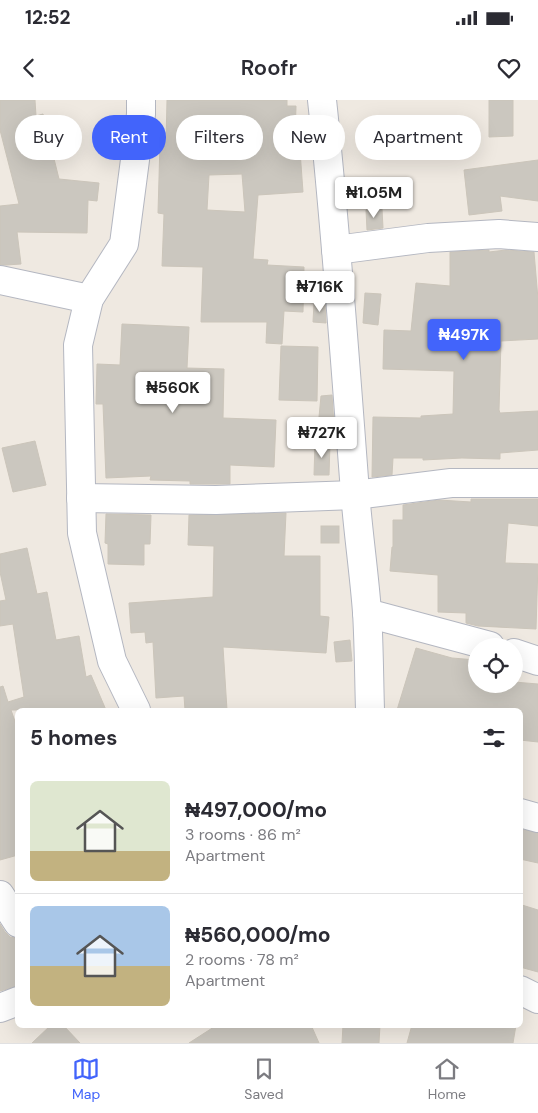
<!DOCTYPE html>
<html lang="en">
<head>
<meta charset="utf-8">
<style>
  body { margin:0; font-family:"DM Sans",sans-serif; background:#f7f7f7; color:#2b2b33; height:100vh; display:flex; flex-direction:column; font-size:19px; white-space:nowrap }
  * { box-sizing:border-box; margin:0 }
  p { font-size:16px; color:#7c7c81 }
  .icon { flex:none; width:28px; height:28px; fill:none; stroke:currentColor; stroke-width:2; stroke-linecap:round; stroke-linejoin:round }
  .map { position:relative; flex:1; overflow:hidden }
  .drawer { position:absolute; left:15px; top:608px; width:508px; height:320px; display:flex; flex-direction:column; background:#fff; border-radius:8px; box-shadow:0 5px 20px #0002 }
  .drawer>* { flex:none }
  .top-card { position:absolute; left:15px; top:15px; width:509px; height:45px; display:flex; gap:10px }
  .controls { position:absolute; left:468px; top:538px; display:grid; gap:10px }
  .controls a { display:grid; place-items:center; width:55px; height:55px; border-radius:50%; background:#fff; box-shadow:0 5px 20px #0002; font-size:25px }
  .price { position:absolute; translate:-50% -42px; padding:0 11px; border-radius:5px; background:#fff; color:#222; font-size:16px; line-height:32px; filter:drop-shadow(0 1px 2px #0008) }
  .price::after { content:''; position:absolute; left:50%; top:30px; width:15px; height:11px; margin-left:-8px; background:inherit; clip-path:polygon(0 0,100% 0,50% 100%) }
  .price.active { background:#4264fb; color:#fff }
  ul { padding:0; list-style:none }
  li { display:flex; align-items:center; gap:15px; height:125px; padding:0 15px }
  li+li { border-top:1px solid #e1e1e2 }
  li span { display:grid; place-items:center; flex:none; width:140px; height:100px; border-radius:8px; color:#555 }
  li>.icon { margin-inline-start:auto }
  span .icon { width:60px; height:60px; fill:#fffc; stroke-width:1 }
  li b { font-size:21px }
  h2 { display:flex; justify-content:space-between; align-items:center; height:60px; padding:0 15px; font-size:21px }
  .pill { padding:0 18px; border-radius:22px; background:#fff; box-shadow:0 5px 20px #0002; font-size:18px; line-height:45px }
  .pill.active { background:#4264fb; color:#fff }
  .status { display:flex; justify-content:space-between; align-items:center; height:35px; padding:0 25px; background:#fff; direction:ltr }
  .status svg { height:14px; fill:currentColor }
  header { display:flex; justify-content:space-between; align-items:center; height:65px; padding:0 15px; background:#fff; font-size:22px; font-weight:600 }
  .menu { display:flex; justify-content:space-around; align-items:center; height:70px; border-top:1px solid #e1e1e2; background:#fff; font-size:14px; color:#7c7c81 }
  .menu a { display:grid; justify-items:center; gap:2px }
  .menu .active { color:#4264fb }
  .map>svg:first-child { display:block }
  .building { fill:#cbc7bf; stroke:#cbc5ba; fill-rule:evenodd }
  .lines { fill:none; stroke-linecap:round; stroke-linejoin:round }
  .minor-casing { stroke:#b4b7c1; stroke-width:30 }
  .minor { stroke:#fff; stroke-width:28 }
</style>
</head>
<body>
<div class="status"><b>12:52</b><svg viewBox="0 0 49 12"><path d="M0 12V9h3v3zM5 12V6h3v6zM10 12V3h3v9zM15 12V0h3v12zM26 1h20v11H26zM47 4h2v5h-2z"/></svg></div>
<header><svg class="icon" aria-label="back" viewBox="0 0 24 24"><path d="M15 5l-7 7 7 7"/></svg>Roofr<svg class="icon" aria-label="heart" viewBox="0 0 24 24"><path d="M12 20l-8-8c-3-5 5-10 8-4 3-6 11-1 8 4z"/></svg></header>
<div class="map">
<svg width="538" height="943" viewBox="0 0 538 943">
  <rect width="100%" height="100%" fill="#efe9e1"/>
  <g class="building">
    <polygon points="0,0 35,0 36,16 43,14 59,79 99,83 97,101 88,100 87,133 17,132 21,164 6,165 0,165 0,106 19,104 0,30"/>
    <path d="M 167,0 L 287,0 L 287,6 L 296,6 L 295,38 L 299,37 L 303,92 L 258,95 L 253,159 L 268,160 L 267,165 L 304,167 L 303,212 L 284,211 L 282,244 L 266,243 L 267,222 L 201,222 L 203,167 L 162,166 L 164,114 L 158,113 L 160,43 L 166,43 ZM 242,74 L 245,112 L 207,110 L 209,75 Z"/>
    <polygon points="489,0 513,0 513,36 489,37"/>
    <polygon points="538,60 538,101 500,96 502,111 469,115 464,70"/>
    <polygon points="382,109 383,128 367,130 366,110"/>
    <polygon points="489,150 489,152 506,150 534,152 538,199 538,239 501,241 499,310 500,313 538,311 538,350 500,353 500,359 462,358 423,360 423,358 393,358 392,375 372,377 373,317 421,318 421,316 453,314 454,271 383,269 384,230 411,231 416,183 450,186 450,152"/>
    <polygon points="365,193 381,194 378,225 363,223"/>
    <polygon points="314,203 325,203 326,223 313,222"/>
    <polygon points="122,224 189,227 187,268 224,269 223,318 276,320 274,367 230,365 230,384 190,384 190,381 150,380 151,376 106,378 103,304 96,304 97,264 120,265"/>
    <polygon points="281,246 318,247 317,301 279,300"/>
    <polygon points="332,295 335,340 317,338 321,296"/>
    <polygon points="35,341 46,385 13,392 2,348"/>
    <polygon points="315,343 330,343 329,375 314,375"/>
    <polygon points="471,399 538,399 538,426 508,423 505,463 538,464 536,529 478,526 466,523 466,513 438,512 438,475 390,471 392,447 393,447 393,420 403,420 403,405 439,400 471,402"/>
    <polygon points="286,413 284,456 320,456 320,516 329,517 326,553 223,547 227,610 185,610 184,596 156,598 153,542 146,543 145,532 131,533 129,503 213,497 214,446 188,445 189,415"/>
    <polygon points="106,414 151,415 150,444 144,444 144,465 108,464 108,444 105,443"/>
    <rect x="321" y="426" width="18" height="17"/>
    <polygon points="27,448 37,494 47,492 56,540 79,536 86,577 91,575 106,610 11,610 18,630 18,755 0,760 0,587 3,586 8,602 24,597 13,524 0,526 0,501 6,500 0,472 0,454"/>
    <polygon points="350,540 352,561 336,562 334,542"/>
    <polygon points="416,548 452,558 476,560 476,584 514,584 514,582 538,584 538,642 520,640 520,610 397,610"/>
    <polygon points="520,729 538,733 538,763 520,759"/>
    <polygon points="522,805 538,810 538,872 520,867 520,814"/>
    <polygon points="0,824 5,832 10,837 15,838 18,847 18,886 0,891"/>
    <polygon points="51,925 63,925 80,943 32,943"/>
    <polygon points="217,925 311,925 319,943 189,943"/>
    <polygon points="343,925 380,925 379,943 342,943"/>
    <polygon points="412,925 516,925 513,943 407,943"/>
  </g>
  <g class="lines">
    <g class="minor-casing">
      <g id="minor">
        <path d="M 322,0 C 336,130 345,261 355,392 C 358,432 364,472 367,512 C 369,544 369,577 370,610"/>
        <polyline points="336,150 428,138 499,134 538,137"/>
        <polyline points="0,180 89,199"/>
        <polyline points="81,398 216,400 355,395 451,383 538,383"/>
        <polyline points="367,513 490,546"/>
        <polyline points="514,553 538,561"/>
        <polyline points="136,610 112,561 82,433 78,245 89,199 124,144 141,14 141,0"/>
        <polyline points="520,713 538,718"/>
        <polyline points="0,795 18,823"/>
        <polyline points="520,890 538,899"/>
        <polyline points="0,908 18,901"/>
      </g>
    </g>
    <use href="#minor" class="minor"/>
  </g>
</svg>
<div class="controls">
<a><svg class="icon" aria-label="locate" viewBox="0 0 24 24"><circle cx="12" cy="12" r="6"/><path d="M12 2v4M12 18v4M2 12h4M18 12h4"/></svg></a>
</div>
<b class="price" style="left:374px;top:119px">₦1.05M</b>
<b class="price" style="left:320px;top:213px">₦716K</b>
<b class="price active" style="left:464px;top:261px">₦497K</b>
<b class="price" style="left:173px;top:314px">₦560K</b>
<b class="price" style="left:322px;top:359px">₦727K</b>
<div class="top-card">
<a class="pill">Buy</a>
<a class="pill active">Rent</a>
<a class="pill">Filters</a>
<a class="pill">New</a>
<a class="pill">Apartment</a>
</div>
<section class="drawer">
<h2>5 homes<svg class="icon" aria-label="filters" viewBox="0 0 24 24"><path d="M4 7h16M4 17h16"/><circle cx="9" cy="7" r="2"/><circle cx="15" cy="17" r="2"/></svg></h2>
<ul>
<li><span style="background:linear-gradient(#dfe7d0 70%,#c2b280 0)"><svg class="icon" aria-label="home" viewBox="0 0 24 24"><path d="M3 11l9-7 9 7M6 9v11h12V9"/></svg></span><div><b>₦497,000/mo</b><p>3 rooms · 86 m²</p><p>Apartment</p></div></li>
<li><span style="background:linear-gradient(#a9c7e8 60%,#c2b280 0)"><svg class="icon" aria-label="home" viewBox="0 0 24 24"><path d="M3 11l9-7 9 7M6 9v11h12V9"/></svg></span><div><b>₦560,000/mo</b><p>2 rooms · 78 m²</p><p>Apartment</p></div></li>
</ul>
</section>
</div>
<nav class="menu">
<a class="active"><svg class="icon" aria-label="map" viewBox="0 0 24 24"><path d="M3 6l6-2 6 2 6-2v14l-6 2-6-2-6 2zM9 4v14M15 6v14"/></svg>Map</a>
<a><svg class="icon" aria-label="saved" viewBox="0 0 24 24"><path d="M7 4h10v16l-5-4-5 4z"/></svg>Saved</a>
<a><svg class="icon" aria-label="home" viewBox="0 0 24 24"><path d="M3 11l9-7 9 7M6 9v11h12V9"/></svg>Home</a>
</nav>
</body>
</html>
